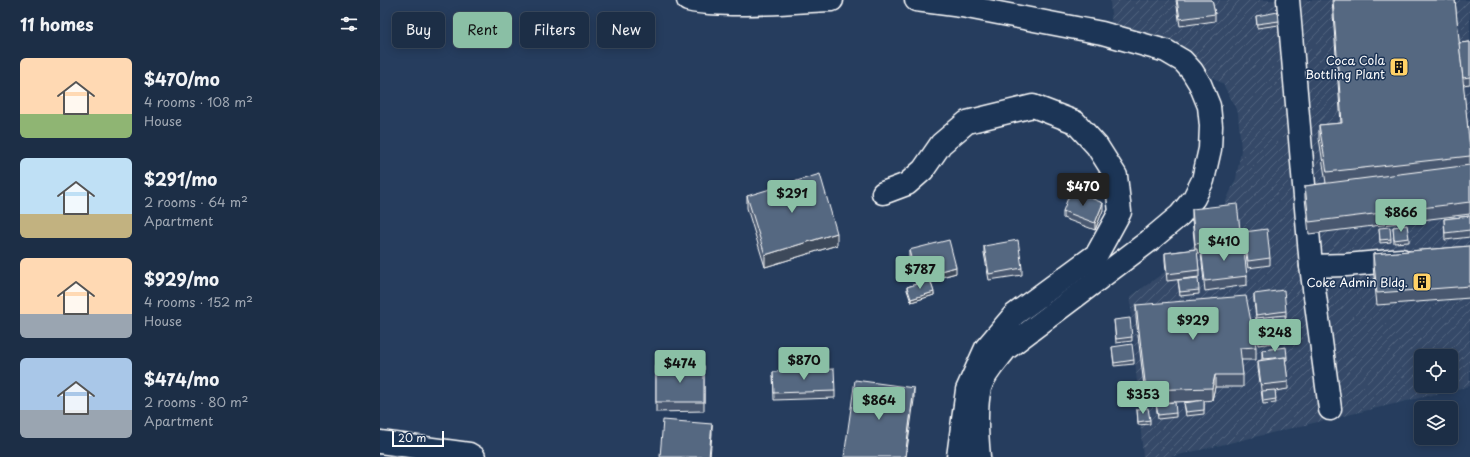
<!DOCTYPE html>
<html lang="en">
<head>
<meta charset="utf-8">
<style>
  body { margin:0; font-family:"Playpen Sans",sans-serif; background:#293a51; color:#f1f3f6; height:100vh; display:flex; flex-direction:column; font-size:15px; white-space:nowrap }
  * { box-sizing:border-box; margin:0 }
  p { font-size:13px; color:#a0a8b3 }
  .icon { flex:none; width:22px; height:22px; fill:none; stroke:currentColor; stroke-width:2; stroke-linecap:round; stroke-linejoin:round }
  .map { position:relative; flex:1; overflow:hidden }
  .drawer { display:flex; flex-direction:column; background:#1c2e46; width:380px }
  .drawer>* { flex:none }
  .banner { position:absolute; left:12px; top:12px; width:380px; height:36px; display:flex; gap:8px }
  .tools { position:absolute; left:1034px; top:349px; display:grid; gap:8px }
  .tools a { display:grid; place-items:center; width:44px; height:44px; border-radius:6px; background:#1c2e46; box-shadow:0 2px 10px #0003,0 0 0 1px #3a4a5f; font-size:20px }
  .scale { position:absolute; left:12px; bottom:10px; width:52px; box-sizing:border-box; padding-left:4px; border:2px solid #fff; border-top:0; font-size:11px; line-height:14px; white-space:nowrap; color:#fff; -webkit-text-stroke:3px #1d3557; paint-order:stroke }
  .price { position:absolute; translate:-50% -34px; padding:0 9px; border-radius:4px; background:#8abfa5; color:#111; font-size:13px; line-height:26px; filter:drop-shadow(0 1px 2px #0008) }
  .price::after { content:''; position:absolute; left:50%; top:24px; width:12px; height:9px; margin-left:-6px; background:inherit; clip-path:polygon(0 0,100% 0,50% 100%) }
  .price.selected { background:#222; color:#fff }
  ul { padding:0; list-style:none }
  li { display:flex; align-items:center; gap:12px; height:100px; padding:0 20px }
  li span { display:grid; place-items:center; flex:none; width:112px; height:80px; border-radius:6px; color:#555 }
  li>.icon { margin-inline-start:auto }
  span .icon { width:48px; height:48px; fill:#fffc; stroke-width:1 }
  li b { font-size:17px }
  h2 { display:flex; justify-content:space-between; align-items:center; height:48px; padding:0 20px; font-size:17px }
  .pill { padding:0 14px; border-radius:6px; background:#1c2e46; box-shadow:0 2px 10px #0003,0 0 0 1px #3a4a5f; font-size:14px; line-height:36px }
  .pill.selected { background:#8abfa5; color:#111 }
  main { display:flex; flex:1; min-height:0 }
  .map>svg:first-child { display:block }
  .industrial { fill:url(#industrial-furrows); fill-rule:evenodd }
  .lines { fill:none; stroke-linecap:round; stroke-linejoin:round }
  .minor-casing { stroke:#fff; stroke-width:25 }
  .minor { stroke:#1d3557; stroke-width:22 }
  .wall { fill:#49596f; stroke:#fff }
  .shaded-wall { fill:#3c485a; stroke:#fff }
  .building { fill:#556781; stroke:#fff }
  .labels { text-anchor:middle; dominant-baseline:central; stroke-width:3; stroke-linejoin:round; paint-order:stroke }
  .poi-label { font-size:12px; fill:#fff; stroke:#1d3557; text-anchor:end }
</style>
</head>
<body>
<main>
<section class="drawer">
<h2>11 homes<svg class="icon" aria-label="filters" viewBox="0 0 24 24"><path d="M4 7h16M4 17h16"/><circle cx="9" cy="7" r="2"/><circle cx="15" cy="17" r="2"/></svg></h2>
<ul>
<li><span style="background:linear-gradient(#ffd9b3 70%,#8fb573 0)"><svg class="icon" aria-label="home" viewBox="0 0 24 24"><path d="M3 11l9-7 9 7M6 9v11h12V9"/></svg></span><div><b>$470/mo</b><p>4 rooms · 108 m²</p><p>House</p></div></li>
<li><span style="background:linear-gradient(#bfe0f5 70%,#c2b280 0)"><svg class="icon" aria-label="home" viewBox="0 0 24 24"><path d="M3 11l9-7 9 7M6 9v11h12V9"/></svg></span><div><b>$291/mo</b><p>2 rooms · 64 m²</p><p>Apartment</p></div></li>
<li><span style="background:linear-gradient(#ffd9b3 70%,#9aa5b1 0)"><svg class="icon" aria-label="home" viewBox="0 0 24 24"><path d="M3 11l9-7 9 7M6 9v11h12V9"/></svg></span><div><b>$929/mo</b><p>4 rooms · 152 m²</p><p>House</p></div></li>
<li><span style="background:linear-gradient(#a9c7e8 65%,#9aa5b1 0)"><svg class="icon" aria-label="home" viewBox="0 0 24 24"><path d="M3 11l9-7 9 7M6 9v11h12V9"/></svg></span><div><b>$474/mo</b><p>2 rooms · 80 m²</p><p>Apartment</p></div></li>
</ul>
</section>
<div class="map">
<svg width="1090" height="457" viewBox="0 0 1090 457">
  <defs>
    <pattern id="industrial-furrows" width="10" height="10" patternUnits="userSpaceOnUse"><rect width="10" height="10" fill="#344a68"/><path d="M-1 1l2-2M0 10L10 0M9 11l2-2" fill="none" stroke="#52657f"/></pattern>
  </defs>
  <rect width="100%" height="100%" fill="#263d5e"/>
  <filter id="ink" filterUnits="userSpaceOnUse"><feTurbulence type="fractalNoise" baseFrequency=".025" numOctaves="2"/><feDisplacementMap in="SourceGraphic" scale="8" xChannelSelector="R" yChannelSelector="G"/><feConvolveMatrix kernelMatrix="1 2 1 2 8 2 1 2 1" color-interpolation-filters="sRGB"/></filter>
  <g filter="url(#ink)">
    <path class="industrial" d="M 730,0 L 1090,0 L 1090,386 L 790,457 L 763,457 L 750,297 L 800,261 L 842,210 L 856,179 L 861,150 L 858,113 L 843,84 L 811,64 L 733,43 ZM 1041,356 L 1071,356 L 1071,386 L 1041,386 Z"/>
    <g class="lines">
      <g class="minor-casing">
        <g id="minor">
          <path d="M 308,0 C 323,4 337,3 352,4 C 385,5 418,1 452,0"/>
          <path d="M 536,0 L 582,6 L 722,33 L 786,51 L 803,61 L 812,71 L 820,84 L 829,106 L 831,126 L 830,149 L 823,180 L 814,198 L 800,215 L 769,241 L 626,349 C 617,361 604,373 600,388 C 595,408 597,436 599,457"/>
          <polyline points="908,0 931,266 950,409"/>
          <polyline points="503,193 527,184 543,170 561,144 587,122 653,106 695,122 717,146 736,176 740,212 717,254 634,315 606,348 587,390 578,457"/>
          <polyline points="931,266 966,265 1022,260"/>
          <polyline points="0,442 89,454 94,457"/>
        </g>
      </g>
      <use href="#minor" class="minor"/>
    </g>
    <g class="wall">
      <polygon points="796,0 832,0 835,14 835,21 800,26"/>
      <polygon points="952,0 1075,0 1079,43 1090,42 1090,84 1083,85 1090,150 1090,214 929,234 925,198 925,186 946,183 939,138 939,125 961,123"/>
      <polygon points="876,16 899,21 899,25 877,28"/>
      <polygon points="367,196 457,245 385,267 367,208"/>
      <polygon points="812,209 861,238 861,243 867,276 867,285 825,291 821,253 817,253 819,270 819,277 787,281 785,260 785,253 815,249 812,219"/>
      <polygon points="723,210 715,230 683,218 683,211"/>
      <polygon points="1090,216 1090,237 1065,240 1064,219"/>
      <polygon points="1013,227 1029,238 1029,242 1014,243"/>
      <polygon points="999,228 1011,239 1011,242 1000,243"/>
      <polygon points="864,232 890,258 890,265 868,268 864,239"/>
      <polygon points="604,246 642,268 642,275 609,280 604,253"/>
      <polygon points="1090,246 1090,298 997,305 993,266 993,254"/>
      <polygon points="529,250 576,273 551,280 554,295 531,302 527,290 527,287 536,284 529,257"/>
      <polygon points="798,280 819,290 819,294 800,296"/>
      <polygon points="874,294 906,311 906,318 905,318 907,334 907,341 878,345 876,325 876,318 874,301"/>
      <polygon points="756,305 876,347 876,360 861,360 863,375 863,387 835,387 832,400 824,401 824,414 806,416 804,403 819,401 766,403 756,318"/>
      <polygon points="734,320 752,337 752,341 736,343"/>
      <polygon points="732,347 754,360 754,364 734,366"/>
      <polygon points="882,350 907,357 907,360 905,360 908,382 908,389 895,391 896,403 883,404 878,368 878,361 882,360"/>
      <polygon points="276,366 324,366 324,411 276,412"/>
      <polygon points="393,372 455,391 455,398 394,400"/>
      <polygon points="776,404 796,413 796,417 778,419"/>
      <polygon points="757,409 770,420 770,424 758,425"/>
    </g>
    <g class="shaded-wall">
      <polygon points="723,203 723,210 715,230 715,223"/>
      <polygon points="457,233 457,245 385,267 385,255"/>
      <polygon points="576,267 576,273 536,284 536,277"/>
      <polygon points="554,292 554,295 531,302 531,299"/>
      <polygon points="835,375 835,387 832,400 832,388"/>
      <polygon points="534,388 534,400 526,457 525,457"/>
      <polygon points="332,424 332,434 330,457 329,457"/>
    </g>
    <g class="building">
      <polygon points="797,0 832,0 835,14 800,19"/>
      <polygon points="953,0 1075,0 1090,150 1090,156 947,172 939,125 962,123"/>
      <polygon points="898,12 899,21 877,24 876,16"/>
      <polygon points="1090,42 1090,77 1083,78 1079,43"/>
      <polygon points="1090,165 1090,202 929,222 925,186"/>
      <polygon points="440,174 457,233 385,255 367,196"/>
      <polygon points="691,190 723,203 715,223 683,211"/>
      <polygon points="857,204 861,238 815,244 812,209"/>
      <polygon points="1090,216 1090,230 1065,233 1064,219"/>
      <polygon points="1027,225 1029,238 1014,240 1013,227"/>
      <polygon points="1010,227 1011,239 1000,240 999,228"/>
      <polygon points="887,229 890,258 868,261 864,232"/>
      <polygon points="569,240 576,267 536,277 529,250"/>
      <polygon points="638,240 642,268 609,274 604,246"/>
      <polygon points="863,242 867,276 825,281 821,248"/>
      <polygon points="1090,246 1090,286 997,293 993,254"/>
      <polygon points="817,249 819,270 787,274 785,253"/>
      <polygon points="818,278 819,290 800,292 798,280"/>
      <polygon points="550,280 554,292 531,299 527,287"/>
      <polygon points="904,290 906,311 876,315 874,294"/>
      <polygon points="866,296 876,347 860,348 863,375 835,375 832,388 766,390 756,305"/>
      <polygon points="905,315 907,334 878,338 876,318"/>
      <polygon points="750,318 752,337 736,339 734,320"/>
      <polygon points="752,344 754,360 734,363 732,347"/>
      <polygon points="906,347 907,357 883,359 882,350"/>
      <polygon points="905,357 908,382 881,385 878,361"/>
      <rect x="276" y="366" width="48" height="36"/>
      <polygon points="454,369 455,391 394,393 393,372"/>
      <polygon points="475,380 534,388 525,457 464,457"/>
      <polygon points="895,390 896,399 883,401 882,391"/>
      <polygon points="824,400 824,410 806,412 804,403"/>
      <polygon points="795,402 796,413 778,415 776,404"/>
      <polygon points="768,408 770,420 758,422 757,409"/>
      <polygon points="283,420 332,424 329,457 280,457"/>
    </g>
  </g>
  <defs>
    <g id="building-square" transform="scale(1)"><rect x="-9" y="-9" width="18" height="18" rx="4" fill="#ffd166" stroke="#1d3557"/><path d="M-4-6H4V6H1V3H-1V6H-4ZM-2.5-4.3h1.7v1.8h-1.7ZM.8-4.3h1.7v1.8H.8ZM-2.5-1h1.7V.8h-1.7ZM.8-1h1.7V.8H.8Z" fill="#111"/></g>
  </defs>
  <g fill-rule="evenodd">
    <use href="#building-square" x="1019" y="67"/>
    <use href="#building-square" x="1042" y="282"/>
  </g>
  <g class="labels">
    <g class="poi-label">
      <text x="1005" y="60">Coca Cola<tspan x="1005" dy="14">Bottling Plant</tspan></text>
      <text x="1028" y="282">Coke Admin Bldg.</text>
    </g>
  </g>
</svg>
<div class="tools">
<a><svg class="icon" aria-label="locate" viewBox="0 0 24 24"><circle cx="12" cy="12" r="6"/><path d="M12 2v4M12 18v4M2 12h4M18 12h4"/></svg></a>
<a><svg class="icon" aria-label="layers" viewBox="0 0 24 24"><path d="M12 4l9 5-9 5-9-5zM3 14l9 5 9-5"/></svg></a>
</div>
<div class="scale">20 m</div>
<b class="price selected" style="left:703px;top:207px">$470</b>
<b class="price" style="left:412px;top:214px">$291</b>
<b class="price" style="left:1021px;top:233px">$866</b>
<b class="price" style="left:844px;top:262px">$410</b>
<b class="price" style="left:540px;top:290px">$787</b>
<b class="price" style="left:813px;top:341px">$929</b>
<b class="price" style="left:895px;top:353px">$248</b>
<b class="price" style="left:424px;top:381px">$870</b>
<b class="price" style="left:300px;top:384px">$474</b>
<b class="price" style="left:763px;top:415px">$353</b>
<b class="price" style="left:499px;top:421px">$864</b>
<div class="banner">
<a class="pill">Buy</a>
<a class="pill selected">Rent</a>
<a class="pill">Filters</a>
<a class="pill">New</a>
</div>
</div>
</main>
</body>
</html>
